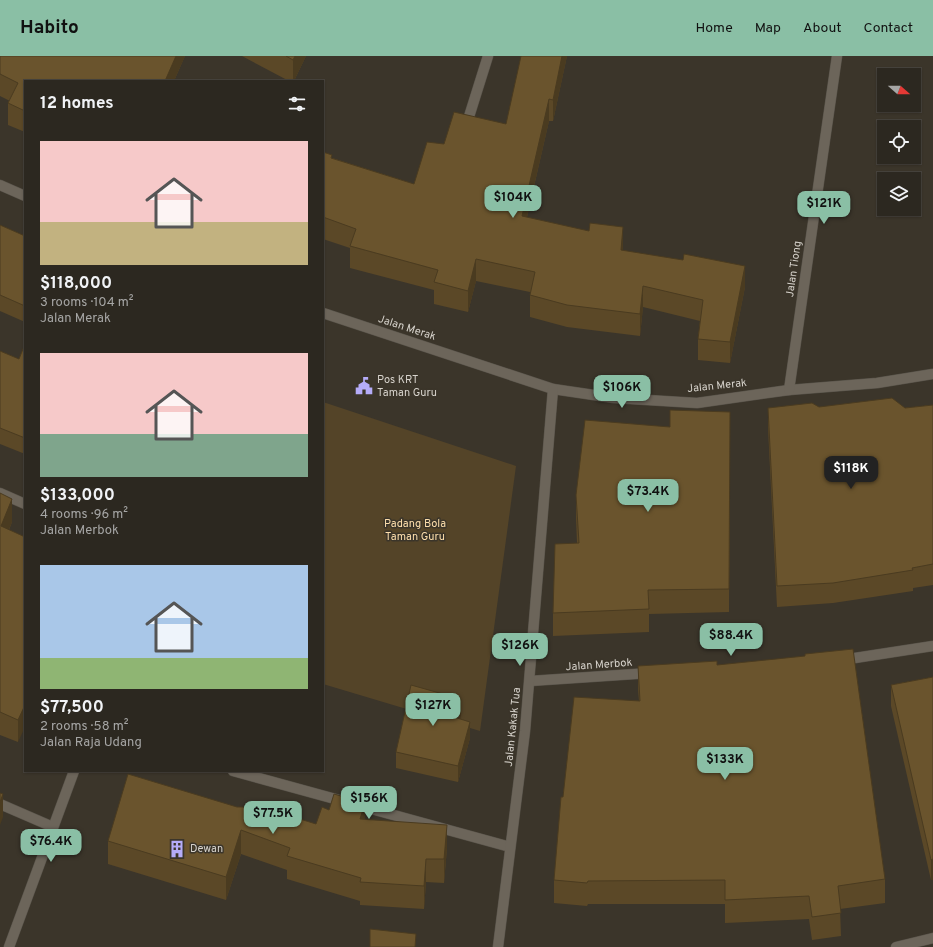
<!DOCTYPE html>
<html lang="en">
<head>
<meta charset="utf-8">
<style>
  body { margin:0; font-family:Overpass,sans-serif; background:#343029; color:#f1f3f6; height:100vh; display:flex; flex-direction:column; font-size:15px; white-space:nowrap }
  * { box-sizing:border-box; margin:0 }
  p { font-size:13px; color:#a6a6a5 }
  .icon { flex:none; width:22px; height:22px; fill:none; stroke:currentColor; stroke-width:2; stroke-linecap:round; stroke-linejoin:round }
  .map { position:relative; flex:1; overflow:hidden }
  .details { position:absolute; left:24px; top:24px; width:300px; height:692px; display:flex; flex-direction:column; background:#2c2820; border-radius:0px; box-shadow:0 1px 3px #0004,0 0 0 1px #48443e }
  .details>* { flex:none }
  .needle { width:26px; rotate:111deg }
  .controls { position:absolute; left:877px; top:12px; display:grid; gap:8px }
  .controls a { display:grid; place-items:center; width:44px; height:44px; border-radius:0px; background:#2c2820; box-shadow:0 1px 3px #0004,0 0 0 1px #48443e; font-size:20px }
  .price { position:absolute; translate:-50% -34px; padding:0 9px; border-radius:8px; background:#8abfa5; color:#111; font-size:13px; line-height:26px; filter:drop-shadow(0 1px 2px #0008) }
  .price::after { content:''; position:absolute; left:50%; top:24px; width:12px; height:9px; margin-left:-6px; background:inherit; clip-path:polygon(0 0,100% 0,50% 100%) }
  .price.on { background:#222; color:#fff }
  ul { padding:0; list-style:none }
  li { display:grid; align-content:center; gap:8px; height:212px; padding:0 16px }
  li span { display:grid; place-items:center; height:124px; border-radius:0px; color:#555 }
  li>.icon { margin-inline-start:auto }
  span .icon { width:72px; height:72px; fill:#fffc; stroke-width:1 }
  li b { font-size:17px }
  h2 { display:flex; justify-content:space-between; align-items:center; height:48px; padding:0 16px; font-size:17px }
  header { display:flex; align-items:center; gap:24px; box-sizing:border-box; height:56px; padding:0 20px; background:#8abfa5; color:#111 }
  header strong { font-size:19px }
  nav { display:flex; gap:22px; margin-inline-start:auto; font-size:14px }
  .map>svg:first-child { display:block }
  .green { fill:#544428 }
  .lines { fill:none; stroke-linecap:round; stroke-linejoin:round }
  .minor-casing { stroke:#58534a; stroke-width:11 }
  .minor { stroke:#6c655a; stroke-width:10 }
  .wall { fill:#5b4827 }
  .shaded-wall { fill:#4a3b20 }
  .building { fill:#6a542d; stroke:#4a3b20 }
  .labels { text-anchor:middle; dominant-baseline:central; stroke-width:3; stroke-linejoin:round; paint-order:stroke }
  .street-label { font-size:11px; fill:#d7d3cc; stroke:#3b352a }
  .poi-label { font-size:11px; fill:#d7d3cc; stroke:#3b352a; text-anchor:start }
  .park-label { font-size:11px; fill:#fedfac; stroke:#3b352a }
</style>
</head>
<body>
<header>
<strong>Habito</strong>
<nav><a>Home</a><a>Map</a><a>About</a><a>Contact</a></nav>
</header>
<div class="map">
<svg width="933" height="891" viewBox="0 0 933 891">
  <rect width="100%" height="100%" fill="#3b352a"/>
  <polygon class="green" points="323,346 516,410 480,675 323,628"/>
  <g class="lines">
    <g class="minor-casing">
      <g id="minor">
        <polyline points="467,67 488,0"/>
        <polyline points="0,129 25,140"/>
        <polyline points="323,257 553,333 614,342 697,347 789,334 877,327 933,318"/>
        <polyline points="789,334 837,0"/>
        <polyline points="0,437 25,448"/>
        <polyline points="842,604 933,590"/>
        <polyline points="530,625 650,617"/>
        <polyline points="233,715 510,791"/>
        <polyline points="0,748 53,771"/>
        <polyline points="9,891 74,715"/>
        <polyline points="498,891 525,675 553,333"/>
        <polyline points="896,891 933,882"/>
      </g>
    </g>
    <use href="#minor" class="minor"/>
  </g>
  <g class="wall">
    <polygon points="0,0 185,0 174,25 25,25 25,76 8,69 8,47 10,45 0,40"/>
    <polygon points="242,0 306,0 294,25 289,25"/>
    <polygon points="567,0 553,65 549,65 527,161 623,194 745,231 730,307 698,304 698,283 700,265 643,251 640,280 567,271 530,261 530,236 476,225 468,256 434,248 434,234 350,212 350,192 323,183 323,96 332,102 414,128 444,88 506,68"/>
    <polygon points="0,169 25,180 25,266 0,255"/>
    <polygon points="25,288 25,398 0,388 0,295 19,303"/>
    <polygon points="933,349 933,529 913,532 913,535 833,547 777,551 768,372 768,352 819,351 905,352"/>
    <polygon points="730,356 729,556 649,558 649,576 553,580 553,557 577,487 576,462 576,439 670,371"/>
    <polygon points="0,437 12,466 9,474 25,481 18,686 0,679"/>
    <polygon points="717,609 885,823 885,847 840,853 841,880 812,884 809,863 725,867 725,848 588,848 587,850 554,847 554,824 563,741 639,645 638,633 638,610"/>
    <polygon points="933,621 933,824 931,824 891,650 891,629"/>
    <polygon points="461,659 460,663 470,682 458,726 396,712 396,696"/>
    <polygon points="329,754 365,764 447,792 444,827 426,826 424,853 360,849 360,845 287,823 287,814 241,798 226,844 108,808 108,785 248,755 298,769 316,768"/>
  </g>
  <g class="shaded-wall">
    <polygon points="176,0 185,0 174,25 165,25"/>
    <polygon points="295,0 306,0 294,25 293,25 293,4"/>
    <polygon points="562,0 567,0 553,65 553,44"/>
    <polygon points="549,43 549,65 522,182 522,160"/>
    <polygon points="623,171 623,193 621,216 621,194"/>
    <polygon points="476,203 476,225 468,256 468,235"/>
    <polygon points="745,210 745,231 730,307 730,286"/>
    <polygon points="643,230 643,251 640,280 640,258"/>
    <polygon points="12,443 12,466 1,492 1,470"/>
    <polygon points="461,643 461,659 457,678 457,662"/>
    <polygon points="25,649 25,671 18,686 18,664"/>
    <polygon points="470,666 470,682 458,726 458,710"/>
    <polygon points="3,738 3,761 0,769 0,746"/>
    <polygon points="365,747 365,770 360,763"/>
    <polygon points="447,769 447,792 444,827 444,803"/>
    <polygon points="241,774 241,798 226,844 226,821"/>
    <polygon points="426,803 426,826 424,853 424,830"/>
    <polygon points="933,803 933,824 931,824 931,804"/>
  </g>
  <g class="building">
    <polygon points="0,0 176,0 165,25 25,25 25,55 8,47 18,27 0,18"/>
    <polygon points="286,0 295,0 293,4"/>
    <polygon points="521,0 562,0 553,44 549,43 522,160 589,175 590,167 623,171 621,194 683,204 684,198 745,210 730,286 698,283 703,244 643,230 640,258 567,249 530,239 535,216 476,203 468,235 434,226 438,214 350,190 356,173 323,161 323,96 332,99 331,102 414,128 427,86 444,88 454,56 506,68"/>
    <polygon points="0,169 25,180 25,250 0,239"/>
    <polygon points="25,288 25,382 0,372 0,295 19,303"/>
    <polygon points="892,342 905,352 933,349 933,508 912,512 913,514 833,527 777,530 768,352 812,347 819,351"/>
    <polygon points="670,354 730,356 729,533 648,534 649,553 553,557 555,488 579,487 576,439 585,364 670,371"/>
    <polygon points="0,437 12,443 1,470 25,481 25,649 18,664 0,656"/>
    <polygon points="853,593 885,823 838,830 841,857 812,861 809,840 725,844 725,824 588,825 587,827 554,824 561,741 563,741 574,641 640,645 638,610 717,605 717,609 805,600 805,598"/>
    <polygon points="933,621 933,803 931,804 891,629"/>
    <polygon points="411,629 461,643 457,662 470,666 458,710 396,696"/>
    <polygon points="128,718 237,751 248,751 247,754 298,769 300,763 316,768 322,751 329,754 334,738 365,747 360,763 447,769 444,803 426,803 424,830 360,826 361,822 287,800 290,792 241,774 226,821 108,785"/>
    <polygon points="0,737 3,738 0,746"/>
    <polygon points="370,873 416,878 415,891 370,891"/>
  </g>
  <defs>
    <g id="civic-bare" transform="scale(1.38)"><path d="M-.6-6.5H3V-4.5H.6V-3L4-1V1h2V6H-6V1h2V-1L-.6-3ZM-1.2 2.5V6h2.4V2.5Z" fill="#b5acf8" stroke="#3b352a" stroke-width="2.5" paint-order="stroke"/></g>
    <g id="building-bare" transform="scale(1.38)"><path d="M-4-6H4V6H1V3H-1V6H-4ZM-2.5-4.3h1.7v1.8h-1.7ZM.8-4.3h1.7v1.8H.8ZM-2.5-1h1.7V.8h-1.7ZM.8-1h1.7V.8H.8Z" fill="#b5acf8" stroke="#3b352a" stroke-width="2.5" paint-order="stroke"/></g>
  </defs>
  <g fill-rule="evenodd">
    <use href="#civic-bare" x="364" y="330"/>
    <use href="#building-bare" x="177" y="793"/>
  </g>
  <g class="labels">
    <g class="street-label">
      <text transform="translate(794 213) rotate(-82)">Jalan Tiong</text>
      <text transform="translate(407 272) rotate(18)">Jalan Merak</text>
      <text transform="translate(717 330) rotate(-6)">Jalan Merak</text>
      <text transform="translate(599 609) rotate(-4)">Jalan Merbok</text>
      <text transform="translate(513 671) rotate(-84)">Jalan Kakak Tua</text>
    </g>
    <g class="poi-label">
      <text x="377" y="324">Pos KRT<tspan x="377" dy="13">Taman Guru</tspan></text>
      <text x="190" y="793">Dewan</text>
    </g>
    <g class="park-label">
      <text x="415" y="468">Padang Bola<tspan x="415" dy="13">Taman Guru</tspan></text>
    </g>
  </g>
</svg>
<div class="controls">
<a><svg class="needle" viewBox="-14 -14 28 28"><path d="M0-13l5 13h-10z" fill="#e53935"/><path d="M0 13l5-13h-10z" fill="#a6a6a5"/></svg></a>
<a><svg class="icon" aria-label="locate" viewBox="0 0 24 24"><circle cx="12" cy="12" r="6"/><path d="M12 2v4M12 18v4M2 12h4M18 12h4"/></svg></a>
<a><svg class="icon" aria-label="layers" viewBox="0 0 24 24"><path d="M12 4l9 5-9 5-9-5zM3 14l9 5 9-5"/></svg></a>
</div>
<b class="price" style="left:513px;top:163px">$104K</b>
<b class="price" style="left:824px;top:169px">$121K</b>
<b class="price" style="left:622px;top:353px">$106K</b>
<b class="price on" style="left:851px;top:434px">$118K</b>
<b class="price" style="left:648px;top:457px">$73.4K</b>
<b class="price" style="left:731px;top:601px">$88.4K</b>
<b class="price" style="left:520px;top:611px">$126K</b>
<b class="price" style="left:433px;top:671px">$127K</b>
<b class="price" style="left:725px;top:725px">$133K</b>
<b class="price" style="left:369px;top:764px">$156K</b>
<b class="price" style="left:273px;top:779px">$77.5K</b>
<b class="price" style="left:51px;top:807px">$76.4K</b>
<section class="details">
<h2>12 homes<svg class="icon" aria-label="filters" viewBox="0 0 24 24"><path d="M4 7h16M4 17h16"/><circle cx="9" cy="7" r="2"/><circle cx="15" cy="17" r="2"/></svg></h2>
<ul>
<li><span style="background:linear-gradient(#f6c9c9 65%,#c2b280 0)"><svg class="icon" aria-label="home" viewBox="0 0 24 24"><path d="M3 11l9-7 9 7M6 9v11h12V9"/></svg></span><div><b>$118,000</b><p>3 rooms · 104 m²</p><p>Jalan Merak</p></div></li>
<li><span style="background:linear-gradient(#f6c9c9 65%,#7fa58c 0)"><svg class="icon" aria-label="home" viewBox="0 0 24 24"><path d="M3 11l9-7 9 7M6 9v11h12V9"/></svg></span><div><b>$133,000</b><p>4 rooms · 96 m²</p><p>Jalan Merbok</p></div></li>
<li><span style="background:linear-gradient(#a9c7e8 75%,#8fb573 0)"><svg class="icon" aria-label="home" viewBox="0 0 24 24"><path d="M3 11l9-7 9 7M6 9v11h12V9"/></svg></span><div><b>$77,500</b><p>2 rooms · 58 m²</p><p>Jalan Raja Udang</p></div></li>
</ul>
</section>
</div>
</body>
</html>
